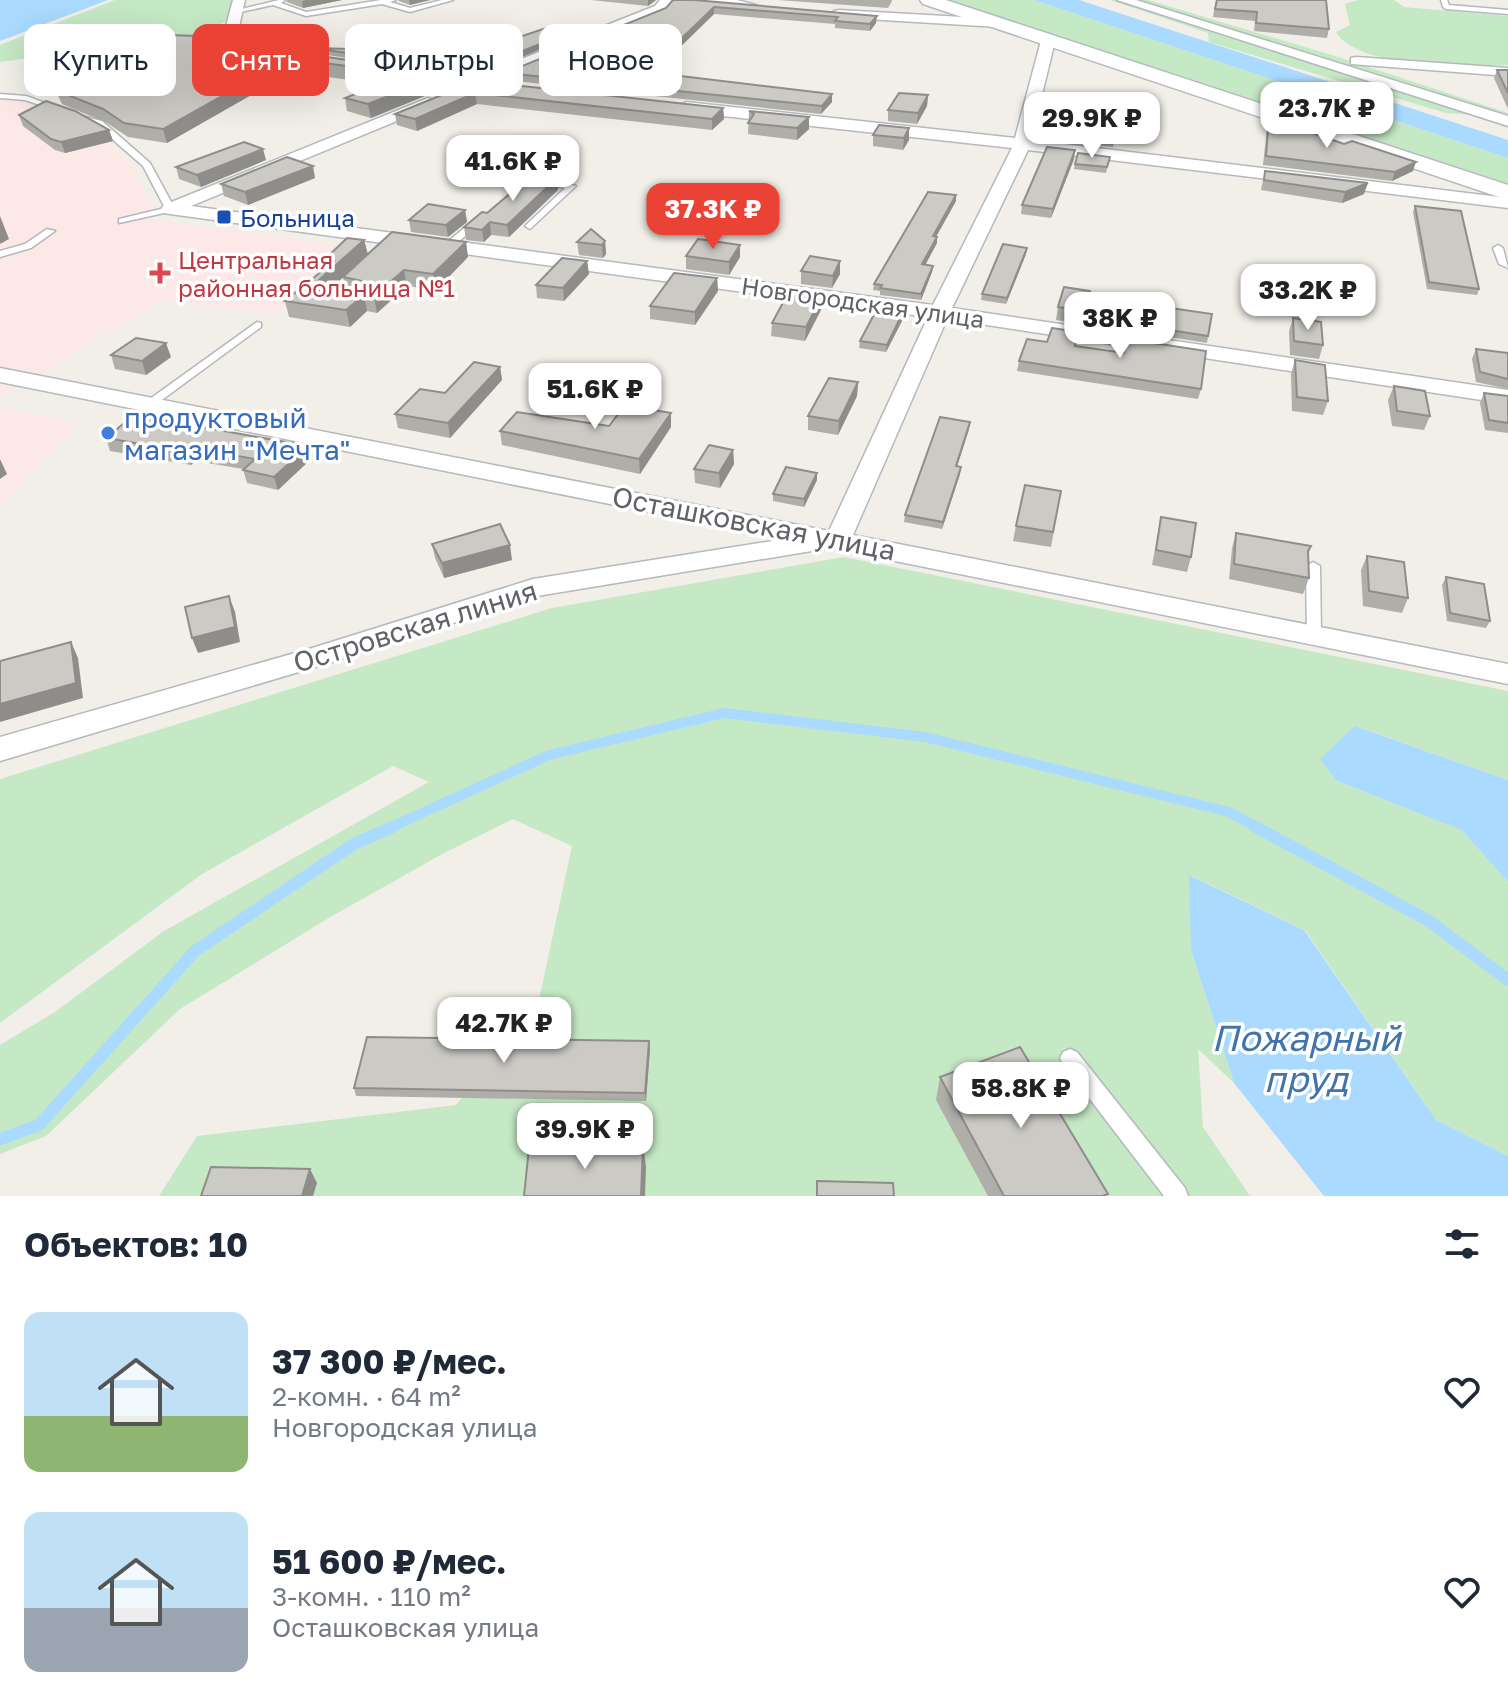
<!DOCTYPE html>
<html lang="ru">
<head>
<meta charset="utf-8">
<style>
  body { margin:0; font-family:"Golos Text",sans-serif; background:#f2f2f3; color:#1f2937; height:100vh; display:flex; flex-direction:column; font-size:30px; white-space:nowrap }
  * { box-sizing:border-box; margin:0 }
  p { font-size:26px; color:#747a83 }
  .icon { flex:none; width:44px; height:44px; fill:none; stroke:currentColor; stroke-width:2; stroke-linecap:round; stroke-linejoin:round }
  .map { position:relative; height:1196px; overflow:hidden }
  .side { display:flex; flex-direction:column; background:#fff; flex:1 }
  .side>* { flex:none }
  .top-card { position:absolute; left:24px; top:24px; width:800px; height:72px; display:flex; gap:16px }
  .price { position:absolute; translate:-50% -68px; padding:0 18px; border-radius:16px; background:#fff; color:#222; font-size:26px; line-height:52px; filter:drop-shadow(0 2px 4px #0008) }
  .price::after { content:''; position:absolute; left:50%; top:48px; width:24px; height:18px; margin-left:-12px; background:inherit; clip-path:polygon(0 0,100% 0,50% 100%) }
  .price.selected { background:#ea4335; color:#fff }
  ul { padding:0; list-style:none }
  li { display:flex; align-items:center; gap:24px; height:200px; padding:0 24px }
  li span { display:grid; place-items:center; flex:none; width:224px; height:160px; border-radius:16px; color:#555 }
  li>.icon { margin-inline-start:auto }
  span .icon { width:96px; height:96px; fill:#fffc; stroke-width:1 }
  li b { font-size:34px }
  h2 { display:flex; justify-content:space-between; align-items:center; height:96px; padding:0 24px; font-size:34px }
  .pill { padding:0 28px; border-radius:16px; background:#fff; box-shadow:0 8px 32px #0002; font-size:28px; line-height:72px }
  .pill.selected { background:#ea4335; color:#fff }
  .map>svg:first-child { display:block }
  .medical { fill:#fce8e6 }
  .green { fill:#c5e8c5 }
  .water { fill:#aadaff }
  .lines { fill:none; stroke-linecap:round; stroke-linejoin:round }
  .stream-far1 { stroke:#aadaff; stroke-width:10 }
  .stream { stroke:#aadaff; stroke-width:12 }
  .lane-casing { stroke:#b5b8bc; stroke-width:3 }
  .street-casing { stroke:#b5b8bc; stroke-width:3 }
  .secondary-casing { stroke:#b6babf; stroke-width:3 }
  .lane { fill:#fff; fill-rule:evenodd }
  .street { fill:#fff; fill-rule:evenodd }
  .secondary { fill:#fff; fill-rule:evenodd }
  .wall { fill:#afaea9; fill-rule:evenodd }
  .shaded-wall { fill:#8f8d8a }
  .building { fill:#cccac5; stroke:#8f8d8a; stroke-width:2 }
  .transit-dot { fill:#1a4fb4; stroke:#fff; stroke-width:3 }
  .health-dot { fill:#e0444e; stroke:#fff; stroke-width:3 }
  .shop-dot { fill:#3f7fe0; stroke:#fff; stroke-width:3 }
  .labels { text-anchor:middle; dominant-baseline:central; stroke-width:7; stroke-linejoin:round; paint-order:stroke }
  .far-transit-label { font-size:24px; fill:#164399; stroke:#fff; text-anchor:start }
  .far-health-label { font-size:24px; fill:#be3a42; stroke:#fff; text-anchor:start }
  .far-street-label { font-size:24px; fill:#5f6368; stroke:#fff }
  .shop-label { font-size:28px; fill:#366cbe; stroke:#fff; text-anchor:start }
  .street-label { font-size:28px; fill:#5f6368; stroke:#fff }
  .near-water-label { font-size:36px; font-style:italic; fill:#4174aa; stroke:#fff }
</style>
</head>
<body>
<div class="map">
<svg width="1508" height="1196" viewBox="0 0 1508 1196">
  <rect width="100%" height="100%" fill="#f1efe8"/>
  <g class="medical">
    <polygon points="0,97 19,99 90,126 135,170 156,220 346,246 278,315 161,300 0,398"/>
    <polygon points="0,408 79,424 0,505"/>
  </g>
  <g class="green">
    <polygon points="115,0 234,0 231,13 225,22 193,35 0,62 0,45"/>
    <polygon points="938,0 1034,0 1508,158 1508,189"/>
    <polygon points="1110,0 1148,0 1335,56 1508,113 1508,127 1473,115 1446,113 1209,42 1208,33"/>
    <path d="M 1358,0 L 1394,0 L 1404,7 L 1508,16 L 1508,65 C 1468,67 1358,69 1336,32 L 1350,25 L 1345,4 Z"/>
    <polygon points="844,557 1508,691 1508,780 1356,726 1337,781 1463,830 1508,882 1508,1156 1436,1120 1305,930 1190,875 1191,950 1234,1083 1198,1049 1203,1127 1250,1196 159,1196 197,1136 456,1105 536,1014 572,846 513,819 444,853 327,919 180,1009 46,1136 0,1154 0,1045 55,1012 164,931 429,782 393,766 202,874 0,1023 0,779 552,608"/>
  </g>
  <g class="water">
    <polygon points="0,0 108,0 0,41"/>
    <polygon points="1034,0 1079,0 1508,140 1508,158"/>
    <polygon points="1355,726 1508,780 1508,882 1462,830 1337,781 1320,759"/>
    <polygon points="1189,875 1304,930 1436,1120 1508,1156 1508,1196 1324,1196 1234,1083 1191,950"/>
  </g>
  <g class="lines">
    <polyline class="stream-far1" points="387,829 549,755 724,713 925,737 1229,812 1260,829"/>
    <g class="stream">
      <polyline points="1256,827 1429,921 1508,980"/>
      <polyline points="0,1139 39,1125 195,951 354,844 392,827"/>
    </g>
    <g class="lane-casing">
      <g id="lane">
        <polygon points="279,0 285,0 281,3 306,12 381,0 396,0 390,2 410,8 442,0 453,0 410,12 382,4 306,16 273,5 236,13 233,11"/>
        <polygon points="1441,0 1447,0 1449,5 1508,10 1508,14 1446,9 1443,7"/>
        <polygon points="0,94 26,96 62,109 58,111 25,100 0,98"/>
        <polygon points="74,114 102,121 150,163 175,209 173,211 119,223 119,219 165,208 143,166 96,125 74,118"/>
        <polygon points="540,178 576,186 530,229 525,226 527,224 565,188 537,183 536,181"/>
        <polygon points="475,219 483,221 451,248 445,248 445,244"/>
        <polygon points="47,229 55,231 31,248 0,257 0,251 25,244"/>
        <polygon points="1498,245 1503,248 1508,268 1499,264 1493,248"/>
        <polygon points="257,322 261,323 261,327 155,405 147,405 147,401"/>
        <polygon points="1313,562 1320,566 1321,635 1314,640 1307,635 1306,566"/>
        <polygon points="1070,1049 1077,1052 1185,1188 1188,1196 1164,1196 1063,1064 1060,1058 1063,1052"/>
      </g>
    </g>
    <g class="street-casing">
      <g id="street">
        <polygon points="233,0 245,0 237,36 265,50 265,56 248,55 223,37"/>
        <polygon points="660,0 672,0 665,12 493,81 511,84 511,90 408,78 401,74 408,70 473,78 655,6"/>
        <polygon points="689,0 737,0 756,5 750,9 695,4"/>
        <polygon points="1117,0 1136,0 1508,116 1508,126"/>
        <polygon points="839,10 998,19 1005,23 998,27 834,17 834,11"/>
        <polygon points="1048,37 1055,41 1031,140 1508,198 1508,208 1028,150 952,308 1508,390 1508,404 947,319 853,535 1508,664 1508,684 830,548 537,596 329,663 0,761 0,737 309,649 533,579 785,539 0,382 0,368 829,531 928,317 170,214 164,213 161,209 164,205 428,98 433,100 433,106 191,206 933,305 1012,148 686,112 678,107 686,102 1015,138 1041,41"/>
        <polygon points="1356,57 1508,68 1508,76 1351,64 1351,58"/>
      </g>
    </g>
    <g class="secondary-casing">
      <polygon id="secondary" points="920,0 946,0 1508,185 1508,200 923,4"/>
    </g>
    <use href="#lane" class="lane"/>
    <use href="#street" class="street"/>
    <use href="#secondary" class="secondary"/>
  </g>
  <g class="wall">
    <polygon points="286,0 342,0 303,8 287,2"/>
    <polygon points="398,0 430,0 410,5 399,1"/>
    <polygon points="591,0 656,0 648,6"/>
    <polygon points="694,0 876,23 870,31 835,28 835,24 714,14 654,73 832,102 821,114 506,80 505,73 666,8"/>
    <polygon points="778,0 892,0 891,3 888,8"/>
    <polygon points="1216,0 1329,29 1327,38 1254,31 1255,21 1213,17"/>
    <polygon points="565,34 565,39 474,77 314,53 313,48 466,55"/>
    <polygon points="244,45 445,74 447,87 371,118 347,111 345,98 381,84 305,74 282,85 272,83 167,143 128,137 107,123 62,104 44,66 39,53 67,55"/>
    <polygon points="1497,70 1508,70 1508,109 1494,78"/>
    <polygon points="476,81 723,108 724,119 712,130 477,104 417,131 397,125 395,114"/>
    <polygon points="928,95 927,106 917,124 888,121 888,110"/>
    <polygon points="749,111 809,129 797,140 748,134"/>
    <polygon points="19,115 109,130 113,141 65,153 55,150 23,126"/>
    <polygon points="1120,117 1113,147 1082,143 1084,132"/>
    <polygon points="1269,118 1413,171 1392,181 1263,165 1267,127"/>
    <polygon points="879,125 909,140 903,150 873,146 873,135"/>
    <polygon points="1110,157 1106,173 1074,169 1075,164"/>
    <polygon points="1074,159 1051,218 1021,214 1022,205"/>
    <polygon points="266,160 201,187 179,179 176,167"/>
    <polygon points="545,171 569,174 570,180 546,176"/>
    <polygon points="1265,171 1364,194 1342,203 1261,190"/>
    <polygon points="315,178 248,205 224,196 221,184"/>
    <polygon points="557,178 558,190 509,237 491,235 484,242 466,240 464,227 487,213"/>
    <polygon points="956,201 936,237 937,237 937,243 925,265 933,266 932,272 921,300 880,295 880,291 873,290 874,284"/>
    <polygon points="1415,206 1479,289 1477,295 1427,289 1413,212"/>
    <polygon points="465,210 467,222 448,237 411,232 409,220"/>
    <path d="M 364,240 L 368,255 L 466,242 L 468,257 L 436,290 L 407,286 L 377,313 L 367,311 L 350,327 L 289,317 L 285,301 L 325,268 L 324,260 ZM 343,277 L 345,288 L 332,287 Z"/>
    <polygon points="605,241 606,254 603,258 579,255 577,242"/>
    <polygon points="740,245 740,257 729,275 686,269 686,256"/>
    <polygon points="1026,254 1006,304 981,300 982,294"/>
    <polygon points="587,261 589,274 564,301 537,298 536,285"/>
    <polygon points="840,261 840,274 832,288 801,284 801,271"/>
    <polygon points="717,278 718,291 695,325 650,319 650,306"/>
    <polygon points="824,293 823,306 805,341 771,336 772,323"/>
    <polygon points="1136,303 1208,336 1207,343 1130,331"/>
    <polygon points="1088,304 1082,324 1056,320 1058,307"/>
    <polygon points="904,310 904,317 886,352 859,348 860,341"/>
    <polygon points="1293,318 1323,345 1319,359 1290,355 1289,331"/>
    <polygon points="1076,346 1201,389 1198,399 1017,371 1019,361"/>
    <polygon points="1476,349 1508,353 1508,389 1476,382 1472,359"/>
    <polygon points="111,355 171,357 146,375 115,369"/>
    <polygon points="1295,360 1328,401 1323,415 1292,411 1291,374"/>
    <polygon points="500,367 502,380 450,438 398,428 395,414 445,393"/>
    <polygon points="858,382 857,396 838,435 808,430 808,416"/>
    <polygon points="1394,386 1430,416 1424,430 1392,426 1388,400"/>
    <polygon points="1484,393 1508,396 1508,433 1485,430 1480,403"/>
    <polygon points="671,413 671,427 640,474 502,445 500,431 609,426"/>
    <polygon points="969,429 957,466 960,474 942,529 904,522 905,515"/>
    <polygon points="106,438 308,446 311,459 278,490 247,483 243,469 196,461 191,465 110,451"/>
    <polygon points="733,450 734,464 720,488 695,483 694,469"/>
    <polygon points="817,480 804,507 773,501 773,494"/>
    <polygon points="1061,491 1051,547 1013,541 1016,526"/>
    <polygon points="1161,517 1191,557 1187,572 1152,565"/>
    <polygon points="1236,533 1311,546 1308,555 1309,578 1303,594 1229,579 1232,548"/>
    <polygon points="432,544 512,560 444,578 435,558"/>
    <polygon points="1367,556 1408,598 1402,613 1363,606 1361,570"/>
    <polygon points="1446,577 1490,621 1486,628 1447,621 1442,585"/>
    <polygon points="649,1041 650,1049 646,1101 356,1096 354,1088"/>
    <polygon points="940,1077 1107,1196 988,1196 936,1100"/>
  </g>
  <g class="shaded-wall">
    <polygon points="306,0 342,0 303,8 302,1"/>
    <polygon points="409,0 430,0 410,5"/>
    <polygon points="648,0 656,0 648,6"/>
    <polygon points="714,7 714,14 647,79 647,72"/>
    <polygon points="877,16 876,23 870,31 870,24"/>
    <polygon points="565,34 565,39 474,77 473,71"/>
    <polygon points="302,60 305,74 282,85 279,72"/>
    <polygon points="269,70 272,83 167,143 163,129"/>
    <polygon points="445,74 447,87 371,118 368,104"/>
    <polygon points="475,93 477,104 417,131 415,119"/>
    <polygon points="832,94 832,102 821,114 822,106"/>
    <polygon points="928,95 927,106 917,124 918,113"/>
    <polygon points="723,108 724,119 712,130 712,119"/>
    <polygon points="809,117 809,129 797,140 797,128"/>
    <polygon points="909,128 909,140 903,150 904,138"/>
    <polygon points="109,130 113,141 65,153 61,142"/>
    <polygon points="263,149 266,160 201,187 197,175"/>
    <polygon points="1075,150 1074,159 1051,218 1053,209"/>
    <polygon points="1416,162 1413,171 1392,181 1395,172"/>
    <polygon points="313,166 315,178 248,205 245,192"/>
    <polygon points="557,178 558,190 509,237 507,225"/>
    <polygon points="1368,183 1364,194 1342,203 1345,192"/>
    <polygon points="956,195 956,201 933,242 933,236"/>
    <polygon points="465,210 467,222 448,237 446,225"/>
    <polygon points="0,216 9,239 0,244"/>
    <polygon points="490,222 491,235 484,242 482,230"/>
    <polygon points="937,237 937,243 922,271 922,264"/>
    <polygon points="364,240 368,255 315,303 311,295 311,287"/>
    <polygon points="605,241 606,254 603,258 602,245"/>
    <polygon points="466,242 468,257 436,290 433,274"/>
    <polygon points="740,245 740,257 729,275 729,262"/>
    <polygon points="1027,248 1026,254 1006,304 1007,298"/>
    <polygon points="587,261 589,274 564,301 563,288"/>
    <polygon points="840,261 840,274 832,288 833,276"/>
    <polygon points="933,266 932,272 921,300 921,294"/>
    <polygon points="404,270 407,286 377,313 374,296"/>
    <polygon points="717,278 718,291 695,325 695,312"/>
    <polygon points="824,293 823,306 805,341 806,327"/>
    <polygon points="364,295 367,311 350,327 346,310"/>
    <polygon points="904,310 904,317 886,352 887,345"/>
    <polygon points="166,343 171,357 146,375 142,361"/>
    <polygon points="500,367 502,380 450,438 448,423"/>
    <polygon points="858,382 857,396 838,435 839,421"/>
    <polygon points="671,413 671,427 640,474 639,459"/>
    <polygon points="970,422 969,429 955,473 956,466"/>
    <polygon points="308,446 311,459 278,490 274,477"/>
    <polygon points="192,448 196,461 191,465 187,452"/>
    <polygon points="733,450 734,464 720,488 719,473"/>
    <polygon points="0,459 7,474 0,479"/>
    <polygon points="961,467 960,474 942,529 943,522"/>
    <polygon points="817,473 817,480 804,507 804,499"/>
    <polygon points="510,545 512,560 444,578 442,563"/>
    <polygon points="229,596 235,612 240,642 198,653 192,638"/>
    <polygon points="71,642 78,658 83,698 0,722 0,704"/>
    <polygon points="649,1041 650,1049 646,1101 645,1093"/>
    <polygon points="643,1145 646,1167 645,1196 641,1196"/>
    <polygon points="310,1169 317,1183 313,1196 302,1196"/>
  </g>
  <g class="building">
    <polygon points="673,0 694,0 877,16 870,24 835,21 838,17 714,7 647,72 832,94 822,106 505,73 666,8"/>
    <polygon points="1217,0 1326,0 1329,29 1256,23 1257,12 1215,9"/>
    <polygon points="546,28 565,34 473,71 313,48 351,49 352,44 466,55"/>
    <polygon points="103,33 232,37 244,45 445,74 368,104 345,98 406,74 302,60 279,72 269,70 163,129 124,123 103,109 58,91 39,53 67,55"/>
    <polygon points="1497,70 1508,70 1508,93"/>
    <polygon points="476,81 723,108 712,119 475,93 415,119 395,114"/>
    <polygon points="899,93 928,95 918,113 888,110"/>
    <polygon points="46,101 75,111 109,130 61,142 51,139 19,115"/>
    <polygon points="749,111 809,117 797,128 748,123 754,114"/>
    <polygon points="1089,114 1120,117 1115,136 1084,132"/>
    <polygon points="1269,118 1344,144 1352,141 1416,162 1395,172 1266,156"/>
    <polygon points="879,125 909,128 904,138 873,135"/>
    <polygon points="244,142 263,149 197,175 176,167"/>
    <polygon points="1047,147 1075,150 1053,209 1022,205"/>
    <polygon points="1078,153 1110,157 1107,167 1075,164"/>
    <polygon points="287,157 313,166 245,192 221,184"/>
    <polygon points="557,160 569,174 545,171"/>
    <polygon points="1265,171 1368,183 1345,192 1264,180"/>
    <polygon points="532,175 557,178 507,225 490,222 482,230 464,227 482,212 487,213"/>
    <polygon points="928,192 956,195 933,236 937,237 922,264 933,266 921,294 880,288 882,285 874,284"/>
    <polygon points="428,204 465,210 446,225 409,220"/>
    <polygon points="1415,206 1461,211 1479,289 1429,282"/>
    <polygon points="591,229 605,241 602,245 577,242"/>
    <polygon points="392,232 466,242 433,274 404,270 374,296 364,295 346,310 285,301 334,261 324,260 347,238 364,240 311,287 311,295 321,296 331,287 362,289 362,281 343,277"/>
    <polygon points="698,239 740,245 729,262 686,256"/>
    <polygon points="1003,244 1027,248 1007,298 982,294"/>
    <polygon points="810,256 840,261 833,276 801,271"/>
    <polygon points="562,258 587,261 563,288 536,285"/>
    <polygon points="674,273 717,278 695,312 650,306"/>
    <polygon points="1064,287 1090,291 1085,311 1058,307"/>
    <polygon points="791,288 824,293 806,327 772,323"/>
    <polygon points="1136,303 1212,314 1208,336 1131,324"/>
    <polygon points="878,307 904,310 887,345 860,341"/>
    <polygon points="1293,318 1321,322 1323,345 1294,341"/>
    <polygon points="1052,328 1079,332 1075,346 1124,353 1127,339 1206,351 1201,389 1019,361 1027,339 1047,342"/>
    <polygon points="136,338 166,343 142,361 111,355"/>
    <polygon points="1476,349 1508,353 1508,379 1480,372"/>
    <polygon points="1295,360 1325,365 1328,401 1297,397"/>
    <polygon points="474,362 500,367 448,423 395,414 420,389 445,393"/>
    <polygon points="829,378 858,382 839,421 808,416"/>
    <polygon points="1394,386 1425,391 1430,416 1397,411"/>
    <polygon points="1484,393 1508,396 1508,423 1489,420"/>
    <polygon points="625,405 671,413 639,459 500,431 517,412 609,426"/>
    <polygon points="134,415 308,446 274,477 243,470 255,459 192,448 187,452 106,438"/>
    <polygon points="940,417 970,422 956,466 961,467 943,522 905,515"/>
    <polygon points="709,445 733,450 719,473 694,469"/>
    <polygon points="786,467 817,473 804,499 773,494"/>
    <polygon points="1025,485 1061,491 1053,532 1016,526"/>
    <polygon points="1161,517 1196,523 1191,557 1156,550"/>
    <polygon points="500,524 510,545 442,563 432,544"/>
    <polygon points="1236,533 1311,546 1308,551 1309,578 1234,564"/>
    <polygon points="1367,556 1404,562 1408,598 1369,591"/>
    <polygon points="1446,577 1484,584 1490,621 1450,613"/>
    <polygon points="229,596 235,627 192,638 185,607"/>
    <polygon points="71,642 76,683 0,704 0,661"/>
    <polygon points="367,1037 649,1041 645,1093 354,1088"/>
    <polygon points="1020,1047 1108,1194 1102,1196 1004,1196 940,1077"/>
    <polygon points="643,1145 641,1196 524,1196 529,1148"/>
    <polygon points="211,1167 310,1169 302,1196 201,1196"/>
    <polygon points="817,1181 893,1183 894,1196 817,1196"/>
  </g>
  <rect class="transit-dot" x="216" y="209" width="16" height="16" rx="4"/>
  <path class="health-dot" d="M156 261h8v8h8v8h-8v8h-8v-8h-8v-8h8z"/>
  <circle class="shop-dot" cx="108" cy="433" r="8"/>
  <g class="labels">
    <g class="far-transit-label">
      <text x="240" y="217">Больница</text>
    </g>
    <g class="far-health-label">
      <text x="178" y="259">Центральная<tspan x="178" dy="28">районная больница №1</tspan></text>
    </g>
    <g class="far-street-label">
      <text transform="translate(863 302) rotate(8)">Новгородская улица</text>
    </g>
    <g class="shop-label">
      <text x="124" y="417">продуктовый<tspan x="124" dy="32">магазин "Мечта"</tspan></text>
    </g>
    <g class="street-label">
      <text transform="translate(754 523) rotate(11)">Осташковская улица</text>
      <text transform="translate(415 626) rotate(-17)">Островская линия</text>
    </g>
    <g class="near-water-label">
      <text x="1306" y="1037">Пожарный<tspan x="1306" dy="41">пруд</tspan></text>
    </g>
  </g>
</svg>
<b class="price" style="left:1327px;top:150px">23.7K ₽</b>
<b class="price" style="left:1092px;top:160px">29.9K ₽</b>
<b class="price" style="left:513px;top:203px">41.6K ₽</b>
<b class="price selected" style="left:713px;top:251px">37.3K ₽</b>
<b class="price" style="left:1308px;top:332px">33.2K ₽</b>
<b class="price" style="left:1120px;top:360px">38K ₽</b>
<b class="price" style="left:595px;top:431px">51.6K ₽</b>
<b class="price" style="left:504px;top:1065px">42.7K ₽</b>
<b class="price" style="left:1021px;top:1130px">58.8K ₽</b>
<b class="price" style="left:585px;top:1171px">39.9K ₽</b>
<div class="top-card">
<a class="pill">Купить</a>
<a class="pill selected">Снять</a>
<a class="pill">Фильтры</a>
<a class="pill">Новое</a>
</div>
</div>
<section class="side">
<h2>Объектов: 10<svg class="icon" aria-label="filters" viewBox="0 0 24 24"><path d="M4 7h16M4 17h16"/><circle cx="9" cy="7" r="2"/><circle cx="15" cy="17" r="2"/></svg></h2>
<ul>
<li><span style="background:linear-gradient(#bfe0f5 65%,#8fb573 0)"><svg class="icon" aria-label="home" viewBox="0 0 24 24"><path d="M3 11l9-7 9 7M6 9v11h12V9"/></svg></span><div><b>37 300 ₽/мес.</b><p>2-комн. · 64 m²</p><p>Новгородская улица</p></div><svg class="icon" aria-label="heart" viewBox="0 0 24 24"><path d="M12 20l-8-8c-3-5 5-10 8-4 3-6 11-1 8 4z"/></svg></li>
<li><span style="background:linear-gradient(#bfe0f5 60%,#9aa5b1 0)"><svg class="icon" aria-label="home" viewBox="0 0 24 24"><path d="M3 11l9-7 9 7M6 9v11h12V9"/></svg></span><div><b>51 600 ₽/мес.</b><p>3-комн. · 110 m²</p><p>Осташковская улица</p></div><svg class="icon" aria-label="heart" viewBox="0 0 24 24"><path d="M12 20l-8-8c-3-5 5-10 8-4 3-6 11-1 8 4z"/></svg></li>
</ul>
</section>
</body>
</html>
